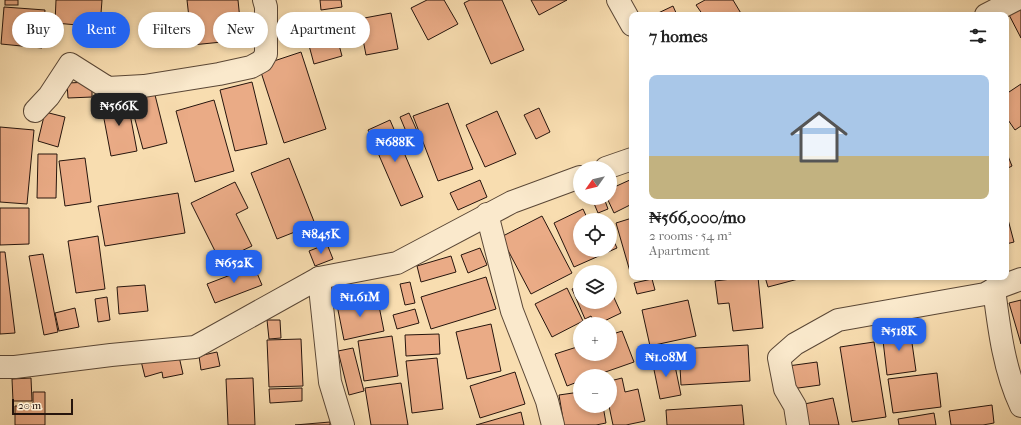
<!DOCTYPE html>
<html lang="en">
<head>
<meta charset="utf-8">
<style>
  body { margin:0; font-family:"IM FELL French Canon",serif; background:#f2f2f2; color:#222; height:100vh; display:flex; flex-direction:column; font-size:15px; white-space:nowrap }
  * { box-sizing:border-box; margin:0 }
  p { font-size:13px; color:#767676 }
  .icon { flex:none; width:22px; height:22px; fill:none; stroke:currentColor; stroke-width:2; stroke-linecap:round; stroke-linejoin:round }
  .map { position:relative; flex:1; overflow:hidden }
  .drawer { position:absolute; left:629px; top:12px; width:380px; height:268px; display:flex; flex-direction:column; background:#fff; border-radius:8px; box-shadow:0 2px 6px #0003 }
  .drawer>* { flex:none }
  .banner { position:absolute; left:12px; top:12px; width:380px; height:36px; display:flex; gap:8px }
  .needle { width:26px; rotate:236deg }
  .tools { position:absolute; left:573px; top:161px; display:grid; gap:8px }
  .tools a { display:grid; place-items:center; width:44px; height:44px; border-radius:50%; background:#fff; box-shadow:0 2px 6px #0003; font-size:20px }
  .scale { position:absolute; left:12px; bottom:10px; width:61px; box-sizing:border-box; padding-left:4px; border:2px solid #26150d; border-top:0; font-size:11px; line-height:14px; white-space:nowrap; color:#26150d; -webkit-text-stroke:3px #fae9cc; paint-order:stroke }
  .price { position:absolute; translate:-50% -34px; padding:0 9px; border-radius:8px; background:#2563eb; color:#fff; font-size:13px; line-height:26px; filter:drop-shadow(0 1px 2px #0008) }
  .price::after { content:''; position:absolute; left:50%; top:24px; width:12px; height:9px; margin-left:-6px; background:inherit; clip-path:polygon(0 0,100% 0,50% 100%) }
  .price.on { background:#222; color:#fff }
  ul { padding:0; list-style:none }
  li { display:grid; align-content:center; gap:8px; height:212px; padding:0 20px }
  li span { display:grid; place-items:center; height:124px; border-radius:8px; color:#555 }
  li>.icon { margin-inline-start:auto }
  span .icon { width:72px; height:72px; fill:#fffc; stroke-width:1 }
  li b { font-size:17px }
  h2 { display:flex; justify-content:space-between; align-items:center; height:48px; padding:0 20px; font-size:17px }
  .tag { padding:0 14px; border-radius:18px; background:#fff; box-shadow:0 2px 6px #0003; font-size:14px; line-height:36px }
  .tag.on { background:#2563eb; color:#fff }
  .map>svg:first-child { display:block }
  .building { fill:#eaab86; stroke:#26150d }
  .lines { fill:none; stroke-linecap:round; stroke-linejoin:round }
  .minor-casing { stroke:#5a4736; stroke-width:24 }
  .minor { stroke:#fae9cc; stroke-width:22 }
</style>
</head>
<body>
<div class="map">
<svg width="1021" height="425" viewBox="0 0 1021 425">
  <rect width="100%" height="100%" fill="#f8ddb0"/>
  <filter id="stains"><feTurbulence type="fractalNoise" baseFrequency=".005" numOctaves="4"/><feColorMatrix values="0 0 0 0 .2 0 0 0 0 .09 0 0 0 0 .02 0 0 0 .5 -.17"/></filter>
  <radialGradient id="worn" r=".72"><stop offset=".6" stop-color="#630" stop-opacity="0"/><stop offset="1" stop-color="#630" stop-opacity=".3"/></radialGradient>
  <g class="building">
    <rect x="5" y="0" width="13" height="5"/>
    <polygon points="56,0 102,0 100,27 55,23"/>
    <polygon points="187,0 238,0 242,40 192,45"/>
    <polygon points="320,0 341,0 342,7 321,10"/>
    <polygon points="427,0 444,0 458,24 428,40 411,8"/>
    <polygon points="470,0 502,0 524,50 491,64 464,3"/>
    <polygon points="531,0 567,0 539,15"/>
    <polygon points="705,0 733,0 742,15 703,15 696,5"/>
    <polygon points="673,6 677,15 654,15"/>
    <polygon points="4,7 45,10 42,48 1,44"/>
    <polygon points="1021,7 1021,38 1007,11"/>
    <polygon points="391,13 398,49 366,55 359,19"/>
    <polygon points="335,30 342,56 314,64 307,38"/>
    <polygon points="301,52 326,129 284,143 259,66"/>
    <polygon points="92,82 92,97 68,98 67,83"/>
    <polygon points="252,82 267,144 235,151 220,90"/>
    <polygon points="1021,84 1021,126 1015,130 1006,117 1006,94"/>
    <polygon points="154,91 167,143 143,149 129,97"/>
    <polygon points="127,98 137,151 111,156 101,103"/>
    <polygon points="214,100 234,171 195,182 176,111"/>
    <polygon points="448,103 473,169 438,181 413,116"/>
    <polygon points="539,108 550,132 536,139 524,115"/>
    <polygon points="497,111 516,154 485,167 466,125"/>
    <polygon points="45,112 65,117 58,147 38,141"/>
    <polygon points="409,113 423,144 413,148 400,117"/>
    <polygon points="390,120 423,197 401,206 368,130"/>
    <polygon points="0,127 34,130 27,204 0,202"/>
    <polygon points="1006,151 1012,166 1006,169"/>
    <polygon points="38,154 57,154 56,198 37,198"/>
    <polygon points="85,158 91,202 65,206 59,161"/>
    <polygon points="289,158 315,224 277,239 251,173"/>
    <polygon points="632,179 632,204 614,213 607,198 610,198 610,189"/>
    <polygon points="480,180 487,197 458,210 450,193"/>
    <polygon points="235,182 248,208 236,214 252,246 220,261 191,203"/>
    <polygon points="178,193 185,233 105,246 98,206"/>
    <polygon points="600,198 604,198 608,209 598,213 593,201"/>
    <polygon points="0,208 29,208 29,244 0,245"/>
    <polygon points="583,209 588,220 580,220 580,250 610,250 610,233 617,248 574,267 554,223"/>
    <polygon points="1006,212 1014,242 1006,244"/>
    <polygon points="542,216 572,273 531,294 501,237"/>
    <polygon points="632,218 632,274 631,275 616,223"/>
    <polygon points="98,236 105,289 76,293 68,241"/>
    <polygon points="327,244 333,259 315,266 309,251"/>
    <polygon points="480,248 487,265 468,273 461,255"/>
    <polygon points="0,252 5,252 15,333 0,334"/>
    <polygon points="43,254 58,332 44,335 29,256"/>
    <polygon points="451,256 456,272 421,282 417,266"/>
    <polygon points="254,266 262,285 215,303 207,284"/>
    <polygon points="486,277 496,309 431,329 421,297"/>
    <polygon points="748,277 758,277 763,328 733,331 729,303 718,304 715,281"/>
    <polygon points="765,277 802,277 802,278 768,287"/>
    <polygon points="652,279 655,290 637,294 634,283"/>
    <polygon points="410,282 415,303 405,305 400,284"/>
    <polygon points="145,285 148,311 119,314 117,287"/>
    <polygon points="580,286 580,302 610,302 610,289 621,313 598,324 595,324 591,316 585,319 572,289"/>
    <polygon points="567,288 583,321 552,337 535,304"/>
    <polygon points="377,296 384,331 344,340 337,305"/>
    <polygon points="107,297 110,320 98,322 95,299"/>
    <polygon points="688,300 696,336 650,346 642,310"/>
    <polygon points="1021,300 1021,344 1009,303"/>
    <polygon points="75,308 79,327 59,331 55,313"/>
    <polygon points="415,309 419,323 397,329 393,315"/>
    <polygon points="267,320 280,320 281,338 269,339"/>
    <polygon points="491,324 501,371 467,379 456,332"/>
    <polygon points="910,329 916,371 887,375 882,332"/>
    <polygon points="622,331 634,362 594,376 580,376 580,381 567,386 555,354 580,346 580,354 610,354 610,335"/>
    <polygon points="439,334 440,354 406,356 405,335"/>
    <polygon points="392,336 398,376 364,381 358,341"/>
    <polygon points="301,339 303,386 269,387 267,340"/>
    <polygon points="874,342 886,417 852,422 840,347"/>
    <polygon points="748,345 750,381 681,385 679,349"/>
    <polygon points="353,348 364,391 349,395 338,351"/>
    <polygon points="178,352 183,374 163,378 162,372 145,377 141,361"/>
    <polygon points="217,352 220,366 201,370 199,356"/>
    <polygon points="673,356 681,395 660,399 652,360"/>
    <polygon points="437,358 443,409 412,413 406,361"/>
    <polygon points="817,362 820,385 791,389 788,366"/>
    <polygon points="515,372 525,404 480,418 470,386"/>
    <polygon points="937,373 941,407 893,413 888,379"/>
    <polygon points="31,378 32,401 13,401 12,379"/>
    <polygon points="253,378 255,425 228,425 226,379"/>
    <polygon points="622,378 625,392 638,389 645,421 626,425 613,425 609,406 610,381"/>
    <polygon points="401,383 408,425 371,425 365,388"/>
    <polygon points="302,388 302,401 270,403 269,389"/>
    <polygon points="33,392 45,392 45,425 15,425 15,406 33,406"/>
    <polygon points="580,392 580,406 603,406 606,423 596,425 564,425 559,395"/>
    <polygon points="833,398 839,425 799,425 795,406"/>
    <polygon points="742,405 744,425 667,425 666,410"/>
    <polygon points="992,405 994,423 983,425 951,425 949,411"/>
    <polygon points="521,412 524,425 476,425"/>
    <polygon points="934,413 936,425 899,425 898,419"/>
    <polygon points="330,422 330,425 295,425"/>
  </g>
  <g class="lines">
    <g class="minor-casing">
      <g id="minor">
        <polyline points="618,0 632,25"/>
        <polyline points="986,15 1015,0"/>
        <polyline points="35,111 49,96 70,64 108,88 144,86 219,74 251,67 262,61 266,54 266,7 264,0"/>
        <polyline points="606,168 632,159"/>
        <polyline points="487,214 512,311 547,401 553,425"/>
        <polyline points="319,278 330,382 343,425"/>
        <path d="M 994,289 C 999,328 1004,370 1021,406"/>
        <polyline points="0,367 15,367 111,355 195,347 319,278 397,263 512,202 580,177"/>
        <polyline points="798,425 795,406 785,389 779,358 795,344 838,320 985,294 994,289 1021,279"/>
      </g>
    </g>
    <use href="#minor" class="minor"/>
  </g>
  <rect width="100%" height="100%" filter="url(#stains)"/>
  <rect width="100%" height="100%" fill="url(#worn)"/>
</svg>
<div class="tools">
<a><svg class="needle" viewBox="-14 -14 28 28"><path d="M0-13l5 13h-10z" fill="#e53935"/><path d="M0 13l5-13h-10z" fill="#767676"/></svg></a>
<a><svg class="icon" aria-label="locate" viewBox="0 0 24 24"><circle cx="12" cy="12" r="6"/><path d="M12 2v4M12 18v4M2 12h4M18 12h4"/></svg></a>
<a><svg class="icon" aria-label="layers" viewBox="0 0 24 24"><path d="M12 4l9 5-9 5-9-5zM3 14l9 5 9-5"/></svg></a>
<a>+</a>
<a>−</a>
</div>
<div class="scale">20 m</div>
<b class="price on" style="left:119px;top:127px">₦566K</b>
<b class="price" style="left:395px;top:163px">₦688K</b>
<b class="price" style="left:321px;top:255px">₦845K</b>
<b class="price" style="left:234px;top:284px">₦652K</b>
<b class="price" style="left:360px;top:318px">₦1.61M</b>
<b class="price" style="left:899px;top:352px">₦518K</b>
<b class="price" style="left:666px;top:378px">₦1.08M</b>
<div class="banner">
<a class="tag">Buy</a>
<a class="tag on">Rent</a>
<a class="tag">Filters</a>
<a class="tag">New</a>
<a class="tag">Apartment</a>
</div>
<section class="drawer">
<h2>7 homes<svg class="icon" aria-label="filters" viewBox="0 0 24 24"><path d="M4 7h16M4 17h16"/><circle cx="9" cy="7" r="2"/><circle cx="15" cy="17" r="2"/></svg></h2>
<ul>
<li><span style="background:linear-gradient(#a9c7e8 65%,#c2b280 0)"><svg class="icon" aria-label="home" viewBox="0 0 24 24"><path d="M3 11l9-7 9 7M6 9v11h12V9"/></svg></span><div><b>₦566,000/mo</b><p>2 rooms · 54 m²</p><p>Apartment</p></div></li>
</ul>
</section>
</div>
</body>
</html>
